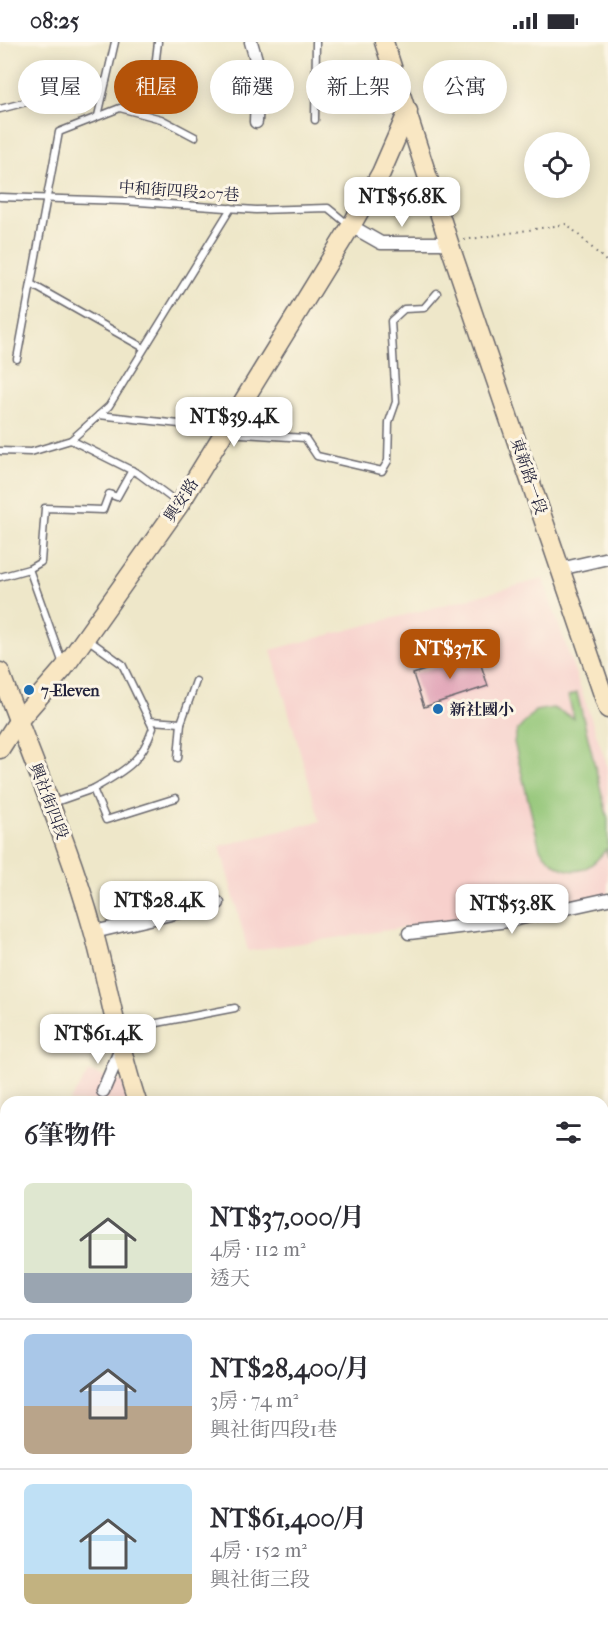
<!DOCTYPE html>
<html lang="zh-TW">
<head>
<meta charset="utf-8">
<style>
  body { margin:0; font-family:"IM FELL French Canon","Noto Serif TC",serif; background:#f7f7f7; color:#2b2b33; height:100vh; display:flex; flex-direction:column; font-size:22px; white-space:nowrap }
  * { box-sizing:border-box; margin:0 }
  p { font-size:20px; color:#7c7c81 }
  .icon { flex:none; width:33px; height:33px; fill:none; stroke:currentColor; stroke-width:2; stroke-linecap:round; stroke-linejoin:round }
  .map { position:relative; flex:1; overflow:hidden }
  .panel { position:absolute; left:0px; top:1054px; width:609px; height:536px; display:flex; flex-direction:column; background:#fff; border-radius:18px 18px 0 0; box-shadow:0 3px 15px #0003 }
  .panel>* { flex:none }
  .guide { position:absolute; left:18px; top:18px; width:573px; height:54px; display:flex; gap:12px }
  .tools { position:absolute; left:524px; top:90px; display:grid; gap:12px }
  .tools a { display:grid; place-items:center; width:66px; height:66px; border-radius:50%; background:#fff; box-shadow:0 3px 15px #0003; font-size:30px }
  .price { position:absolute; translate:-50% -51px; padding:0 14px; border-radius:12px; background:#fff; color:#222; font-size:20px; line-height:39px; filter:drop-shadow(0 2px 3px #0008) }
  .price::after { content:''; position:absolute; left:50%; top:36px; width:18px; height:14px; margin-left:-9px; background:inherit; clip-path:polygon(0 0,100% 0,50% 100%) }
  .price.on { background:#b45309; color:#fff }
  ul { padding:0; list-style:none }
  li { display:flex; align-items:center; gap:18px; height:150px; padding:0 24px }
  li+li { border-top:2px solid #e1e1e2 }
  li span { display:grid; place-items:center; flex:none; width:168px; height:120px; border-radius:9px; color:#555 }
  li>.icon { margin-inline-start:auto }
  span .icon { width:72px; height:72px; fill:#fffc; stroke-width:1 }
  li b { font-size:26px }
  h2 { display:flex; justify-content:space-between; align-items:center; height:72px; padding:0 24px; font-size:26px }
  .tag { padding:0 21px; border-radius:27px; background:#fff; box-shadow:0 3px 15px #0003; font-size:21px; line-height:54px }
  .tag.on { background:#b45309; color:#fff }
  .status { display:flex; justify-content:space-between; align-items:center; height:42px; padding:0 30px; background:#fff; direction:ltr }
  .status svg { height:16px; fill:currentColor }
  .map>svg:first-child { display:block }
  .built { fill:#f7d0cc }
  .green { fill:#91c576; stroke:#5a7458; stroke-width:1.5 }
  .building { fill:#df9eb4 }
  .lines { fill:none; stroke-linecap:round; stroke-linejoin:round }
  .lane-casing { stroke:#69676d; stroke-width:9 }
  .street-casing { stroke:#69676d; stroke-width:15 }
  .secondary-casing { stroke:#69676d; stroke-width:21 }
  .path { stroke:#69676d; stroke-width:2; stroke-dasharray:1.5 4.5; stroke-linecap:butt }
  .lane { stroke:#fff; stroke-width:6 }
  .street { stroke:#fff; stroke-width:12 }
  .secondary { stroke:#f9e7c3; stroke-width:18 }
  .poi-dot { fill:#1f6fb2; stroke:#fcf5e5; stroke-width:2 }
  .labels { text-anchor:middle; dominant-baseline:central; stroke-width:6; stroke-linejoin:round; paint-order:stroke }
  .street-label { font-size:16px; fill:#22223b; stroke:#fcf5e5 }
  .poi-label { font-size:16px; font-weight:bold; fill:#22223b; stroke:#fcf5e5; text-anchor:start }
</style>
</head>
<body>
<div class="status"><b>08:25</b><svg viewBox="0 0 49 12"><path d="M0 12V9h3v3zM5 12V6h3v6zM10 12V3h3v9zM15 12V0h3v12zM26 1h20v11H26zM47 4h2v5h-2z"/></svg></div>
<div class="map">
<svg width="608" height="1589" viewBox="0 0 608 1589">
  <rect width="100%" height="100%" fill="#fcf5e5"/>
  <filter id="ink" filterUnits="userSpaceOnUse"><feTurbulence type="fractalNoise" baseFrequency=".0167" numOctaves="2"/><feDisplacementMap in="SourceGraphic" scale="12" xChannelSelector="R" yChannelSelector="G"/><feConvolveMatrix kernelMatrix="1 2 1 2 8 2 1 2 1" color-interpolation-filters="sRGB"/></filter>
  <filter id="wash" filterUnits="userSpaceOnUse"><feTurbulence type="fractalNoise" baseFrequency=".008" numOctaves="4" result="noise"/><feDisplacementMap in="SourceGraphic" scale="24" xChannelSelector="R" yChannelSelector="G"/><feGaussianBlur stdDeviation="1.35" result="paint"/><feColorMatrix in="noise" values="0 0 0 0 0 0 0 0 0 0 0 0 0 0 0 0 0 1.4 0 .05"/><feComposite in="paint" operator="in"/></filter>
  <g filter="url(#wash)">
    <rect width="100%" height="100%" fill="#eee7c9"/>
    <g class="built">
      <polygon points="543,537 608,726 608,855 248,909 220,804 320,779 271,608"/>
      <polygon points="89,1030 124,1040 129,1060 69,1060"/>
      <polygon points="6,1161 6,1584 169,1584 169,1589 0,1589 0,1171"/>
    </g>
    <path class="green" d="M 577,651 L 608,777 L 608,815 L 606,807 C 584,837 563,835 540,807 L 514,700 L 517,689 L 535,669 L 553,666 L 574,676 L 568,654 Z"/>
    <g id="blocks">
      <polygon class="building" points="477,611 488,644 424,665 413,632"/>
    </g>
  </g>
  <g filter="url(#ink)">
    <use href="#blocks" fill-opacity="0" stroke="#69676d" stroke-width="1.5"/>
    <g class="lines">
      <g class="lane-casing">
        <g id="lane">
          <polyline points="155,25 158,0"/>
          <polyline points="0,67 106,39"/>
          <polyline points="98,74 115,0"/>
          <polyline points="315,78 316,0"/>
          <polyline points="0,155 124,159 256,168 328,166 350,184"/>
          <polyline points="31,242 144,306"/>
          <polyline points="17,317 59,90 120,66 161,77 195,95"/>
          <polyline points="99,373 224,387"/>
          <polyline points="226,391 305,396 317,414 382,429 388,419 389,380 396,360 391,279 404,267 424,266 437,251"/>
          <polyline points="71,398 109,364 231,166"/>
          <polyline points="0,409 31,410 71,398 139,432 178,461"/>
          <polyline points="29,527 63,622"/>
          <polyline points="0,535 29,527 41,520 45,466 103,468 109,452 117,455 132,428"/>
          <path d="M 86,596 L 122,622 L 153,686 C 141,721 124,729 93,747"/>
          <polyline points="150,679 181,681"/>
          <polyline points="178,716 181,681 196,639"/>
          <polyline points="53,761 93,747 106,778 176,756"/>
          <polyline points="121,988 235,966"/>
          <polyline points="603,1386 608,1386"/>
          <polyline points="525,1584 526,1589"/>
          <polyline points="544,1589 545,1584"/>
        </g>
      </g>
      <g class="street-casing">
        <g id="street">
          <polyline points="251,0 258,24 256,80"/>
          <polyline points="351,184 381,201 449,201"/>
          <polyline points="560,527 608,516"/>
          <polyline points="94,890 218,861"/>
          <polyline points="409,891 508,879 608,857"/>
          <polyline points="103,1049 120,1009"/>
          <polyline points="603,1508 608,1508"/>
        </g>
      </g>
      <g class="secondary-casing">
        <g id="secondary">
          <polyline points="384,0 449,201 608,667"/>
          <path d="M 0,630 C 31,716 68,799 93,888 C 109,945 118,1004 137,1060"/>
          <polyline points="0,707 18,679 64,626 180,462 351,184 381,131 408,69"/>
          <polyline points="603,1364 608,1364"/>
          <polyline points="203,1589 203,1584"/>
        </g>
      </g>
      <g class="path">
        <polyline points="464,198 567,182 608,221"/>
        <polyline points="0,1416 6,1416"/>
      </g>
      <use href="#lane" class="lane"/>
      <use href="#street" class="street"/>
      <use href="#secondary" class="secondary"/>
    </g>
  </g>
  <g class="poi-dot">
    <circle cx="29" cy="648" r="6"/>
    <circle cx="438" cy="667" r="6"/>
  </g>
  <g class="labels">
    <g class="street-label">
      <text transform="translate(179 149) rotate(4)">中和街四段207巷</text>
      <text transform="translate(529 434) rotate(71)">東新路一段</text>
      <text transform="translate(181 458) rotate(-57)">興安路</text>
      <text transform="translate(49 759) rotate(69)">興社街四段</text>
    </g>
    <g class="poi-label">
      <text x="41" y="648">7-Eleven</text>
      <text x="450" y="667">新社國小</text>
    </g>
  </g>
</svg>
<div class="tools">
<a><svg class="icon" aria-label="locate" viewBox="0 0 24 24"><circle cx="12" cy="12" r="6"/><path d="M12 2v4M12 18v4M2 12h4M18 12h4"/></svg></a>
</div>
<b class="price" style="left:402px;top:186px">NT$56.8K</b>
<b class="price" style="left:234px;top:406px">NT$39.4K</b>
<b class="price on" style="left:450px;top:638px">NT$37K</b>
<b class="price" style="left:159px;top:890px">NT$28.4K</b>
<b class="price" style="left:512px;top:893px">NT$53.8K</b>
<b class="price" style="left:98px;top:1023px">NT$61.4K</b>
<div class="guide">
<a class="tag">買屋</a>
<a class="tag on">租屋</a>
<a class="tag">篩選</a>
<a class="tag">新上架</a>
<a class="tag">公寓</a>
</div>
<section class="panel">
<h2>6筆物件<svg class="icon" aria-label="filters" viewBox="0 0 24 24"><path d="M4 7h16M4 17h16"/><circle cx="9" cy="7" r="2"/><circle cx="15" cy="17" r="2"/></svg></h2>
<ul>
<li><span style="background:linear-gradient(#dfe7d0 75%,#9aa5b1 0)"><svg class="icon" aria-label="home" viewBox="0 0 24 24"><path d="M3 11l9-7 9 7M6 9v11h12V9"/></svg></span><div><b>NT$37,000/月</b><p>4房 · 112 m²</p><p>透天</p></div></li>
<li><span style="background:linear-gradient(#a9c7e8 60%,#b9a48a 0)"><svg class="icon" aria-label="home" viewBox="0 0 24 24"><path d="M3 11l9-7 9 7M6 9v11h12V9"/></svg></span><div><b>NT$28,400/月</b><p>3房 · 74 m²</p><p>興社街四段1巷</p></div></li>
<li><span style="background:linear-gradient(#bfe0f5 75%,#c2b280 0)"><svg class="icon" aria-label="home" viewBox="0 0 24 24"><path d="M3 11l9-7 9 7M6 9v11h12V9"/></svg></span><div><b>NT$61,400/月</b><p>4房 · 152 m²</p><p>興社街三段</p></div></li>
</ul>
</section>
</div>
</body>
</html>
